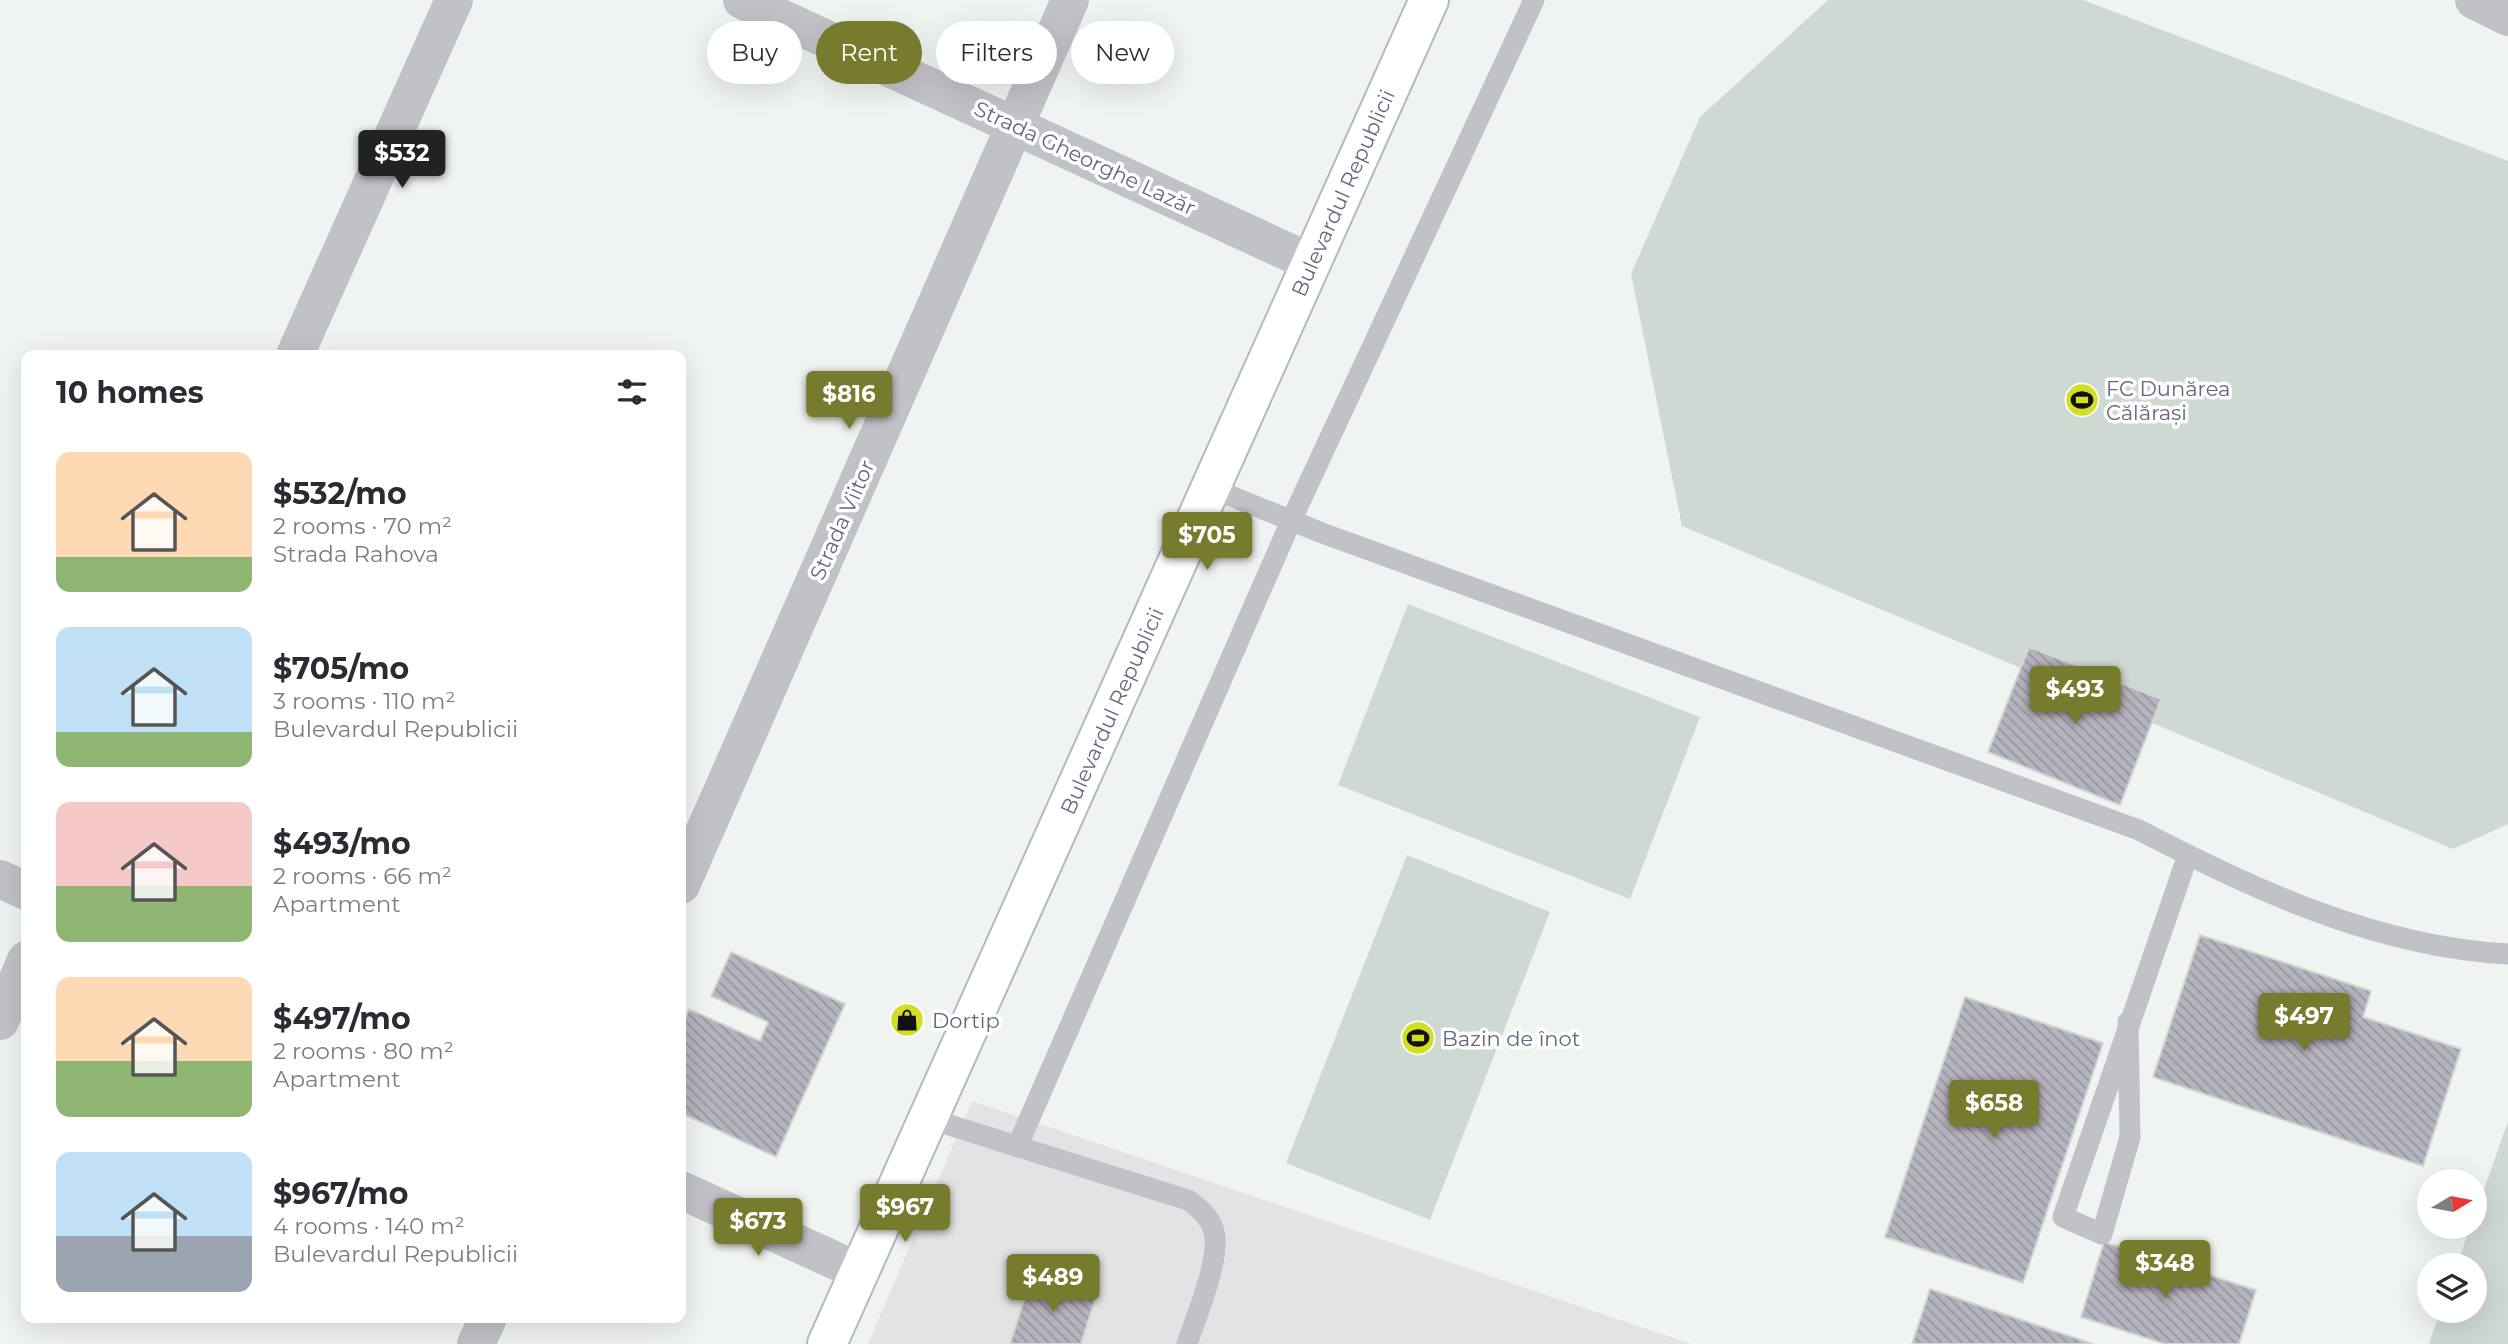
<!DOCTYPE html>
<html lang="en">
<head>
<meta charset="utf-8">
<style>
  body { margin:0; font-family:Montserrat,sans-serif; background:#f2f2f3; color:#2b2b33; height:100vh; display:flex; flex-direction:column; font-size:26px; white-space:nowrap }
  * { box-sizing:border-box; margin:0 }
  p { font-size:23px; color:#7c7c81 }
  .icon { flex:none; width:38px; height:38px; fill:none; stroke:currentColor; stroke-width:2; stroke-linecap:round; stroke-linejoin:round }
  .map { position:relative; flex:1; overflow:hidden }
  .side { position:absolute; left:21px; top:350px; width:665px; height:973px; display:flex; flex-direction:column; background:#fff; border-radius:14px; box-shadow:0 7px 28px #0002 }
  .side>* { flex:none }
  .hud { position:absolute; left:707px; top:21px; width:665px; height:63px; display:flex; gap:14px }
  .needle { width:46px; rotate:80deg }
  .buttons { position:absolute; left:2417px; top:1169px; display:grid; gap:14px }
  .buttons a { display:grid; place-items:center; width:70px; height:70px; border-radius:50%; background:#fff; box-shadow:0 7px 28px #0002; font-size:35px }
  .price { position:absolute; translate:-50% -60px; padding:0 16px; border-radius:7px; background:#777b2d; color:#fff; font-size:23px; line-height:46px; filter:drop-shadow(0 2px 4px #0008) }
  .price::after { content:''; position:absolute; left:50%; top:42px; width:21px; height:16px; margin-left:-10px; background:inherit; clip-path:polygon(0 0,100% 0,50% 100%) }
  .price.active { background:#222; color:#fff }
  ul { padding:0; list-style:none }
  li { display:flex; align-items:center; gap:21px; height:175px; padding:0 35px }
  li span { display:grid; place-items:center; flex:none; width:196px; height:140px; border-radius:14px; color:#555 }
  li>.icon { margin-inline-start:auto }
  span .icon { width:84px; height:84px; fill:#fffc; stroke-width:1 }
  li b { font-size:30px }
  h2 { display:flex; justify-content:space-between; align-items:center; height:84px; padding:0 35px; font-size:30px }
  .chip { padding:0 24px; border-radius:32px; background:#fff; box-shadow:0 7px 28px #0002; font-size:24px; line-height:63px }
  .chip.active { background:#777b2d; color:#fff }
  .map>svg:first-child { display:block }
  .built { fill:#e2e4e3 }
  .pitch { fill:#cfd9d3 }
  .building { fill:url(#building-back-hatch); stroke:#d3d5d3; stroke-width:2 }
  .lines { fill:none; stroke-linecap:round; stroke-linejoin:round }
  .secondary-casing { stroke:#b8b6be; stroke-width:42 }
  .service { stroke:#c3c1c8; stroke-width:21 }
  .minor { stroke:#c3c1c8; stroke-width:38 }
  .secondary { stroke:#fff; stroke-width:38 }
  .labels { text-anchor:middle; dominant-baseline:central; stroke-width:7; stroke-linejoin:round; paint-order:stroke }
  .street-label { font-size:21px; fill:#6b6380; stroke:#fff }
  .poi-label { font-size:21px; fill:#6b6380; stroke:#fff; text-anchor:start }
</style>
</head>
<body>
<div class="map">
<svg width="2508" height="1344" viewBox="0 0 2508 1344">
  <defs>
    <pattern id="building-back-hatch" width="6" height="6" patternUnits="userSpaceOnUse" patternTransform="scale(1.75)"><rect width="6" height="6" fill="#b5b3bd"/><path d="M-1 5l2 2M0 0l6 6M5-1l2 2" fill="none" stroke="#97959f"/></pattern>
  </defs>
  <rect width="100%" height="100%" fill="#f0f4f0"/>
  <polygon class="built" points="972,1101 1691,1344 868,1344"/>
  <g class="pitch">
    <polygon points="1828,0 2083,0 2508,161 2508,824 2453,849 1682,526 1631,274 1700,117"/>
    <polygon points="1408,604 1700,717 1630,899 1338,785"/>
    <polygon points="1407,855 1550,912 1430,1220 1286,1163"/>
    <polygon points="2508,1121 2508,1344 2429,1344 2440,1311 2474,1311 2474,1265 2457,1265 2470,1227 2474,1227 2475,1215"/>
  </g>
  <g class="building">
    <polygon points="2029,647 2161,699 2120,805 1988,752"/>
    <polygon points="2200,935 2371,991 2363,1017 2461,1049 2423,1166 2153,1077"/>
    <polygon points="731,952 845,1004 776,1157 681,1113 681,1028 689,1009 760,1041 768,1022 711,996"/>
    <polygon points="1965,997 2103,1043 2023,1283 1885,1237"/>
    <polygon points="2104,1242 2256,1290 2239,1344 2165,1344 2081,1317"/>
    <polygon points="1032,1275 1096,1296 1081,1344 1010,1344"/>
    <polygon points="1930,1289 2093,1344 1912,1344"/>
  </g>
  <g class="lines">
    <g class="secondary-casing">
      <polyline id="secondary" points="827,1344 1429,0"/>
    </g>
    <g class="service">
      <path d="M 1211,488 L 1322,533 L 2139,830 C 2254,890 2377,947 2508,954"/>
      <polyline points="2128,1022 2130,1137 2102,1234 2063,1217 2188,855"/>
      <path d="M 930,1119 L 1188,1200 C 1198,1207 1208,1215 1213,1228 C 1223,1254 1196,1317 1187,1344"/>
      <polyline points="1017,1147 1291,521 1534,0"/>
    </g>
    <g class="minor">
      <polyline points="742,0 1312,263"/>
      <polyline points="2474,0 2508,17"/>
      <polyline points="295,355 454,0"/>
      <polyline points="0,879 26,891"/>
      <polyline points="681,885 1070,0"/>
      <polyline points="0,1021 26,960"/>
      <polyline points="681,1190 860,1272"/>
      <polyline points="476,1344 488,1318"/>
    </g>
    <use href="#secondary" class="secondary"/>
  </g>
  <defs>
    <g id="stadium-disc" transform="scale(1.75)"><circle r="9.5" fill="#d3dd26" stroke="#fff"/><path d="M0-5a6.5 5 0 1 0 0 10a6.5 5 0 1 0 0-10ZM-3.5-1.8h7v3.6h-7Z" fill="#111"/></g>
    <g id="shop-disc" transform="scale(1.75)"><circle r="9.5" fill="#d3dd26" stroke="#fff"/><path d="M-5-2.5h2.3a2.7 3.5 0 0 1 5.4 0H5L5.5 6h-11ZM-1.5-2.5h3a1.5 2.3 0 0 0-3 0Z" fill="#111"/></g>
  </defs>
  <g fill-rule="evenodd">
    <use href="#stadium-disc" x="2082" y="400"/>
    <use href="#shop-disc" x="907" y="1020"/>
    <use href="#stadium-disc" x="1418" y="1038"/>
  </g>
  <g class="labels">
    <g class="street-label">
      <text transform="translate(1085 158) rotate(25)">Strada Gheorghe Lazăr</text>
      <text transform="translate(1343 193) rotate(-66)">Bulevardul Republicii</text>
      <text transform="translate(842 520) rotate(-66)">Strada Viitor</text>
      <text transform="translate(1112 711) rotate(-66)">Bulevardul Republicii</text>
    </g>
    <g class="poi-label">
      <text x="2106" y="388">FC Dunărea<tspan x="2106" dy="24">Călărași</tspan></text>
      <text x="932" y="1020">Dortip</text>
      <text x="1442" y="1038">Bazin de înot</text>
    </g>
  </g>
</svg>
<div class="buttons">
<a><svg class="needle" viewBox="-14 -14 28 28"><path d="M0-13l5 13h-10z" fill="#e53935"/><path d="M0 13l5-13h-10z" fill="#7c7c81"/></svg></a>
<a><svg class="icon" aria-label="layers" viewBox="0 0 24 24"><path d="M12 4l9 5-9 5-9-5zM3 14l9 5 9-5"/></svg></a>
</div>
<b class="price active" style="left:402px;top:190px">$532</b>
<b class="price" style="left:849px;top:431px">$816</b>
<b class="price" style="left:1207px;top:572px">$705</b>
<b class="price" style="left:2075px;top:726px">$493</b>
<b class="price" style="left:2304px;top:1053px">$497</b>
<b class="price" style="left:1994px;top:1140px">$658</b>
<b class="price" style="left:905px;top:1244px">$967</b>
<b class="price" style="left:758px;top:1258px">$673</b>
<b class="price" style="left:2165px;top:1300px">$348</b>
<b class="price" style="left:1053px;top:1314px">$489</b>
<div class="hud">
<a class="chip">Buy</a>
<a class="chip active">Rent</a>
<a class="chip">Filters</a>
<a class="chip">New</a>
</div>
<section class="side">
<h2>10 homes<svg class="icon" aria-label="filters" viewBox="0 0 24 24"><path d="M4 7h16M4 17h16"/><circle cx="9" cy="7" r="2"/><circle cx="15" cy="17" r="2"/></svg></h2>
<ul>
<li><span style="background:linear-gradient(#ffd9b3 75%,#8fb573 0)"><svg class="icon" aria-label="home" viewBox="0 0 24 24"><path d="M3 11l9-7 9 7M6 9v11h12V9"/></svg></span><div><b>$532/mo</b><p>2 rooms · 70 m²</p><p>Strada Rahova</p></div></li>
<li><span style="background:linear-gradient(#bfe0f5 75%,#8fb573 0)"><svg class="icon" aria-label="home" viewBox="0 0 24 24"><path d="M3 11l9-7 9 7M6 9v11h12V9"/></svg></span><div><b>$705/mo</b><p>3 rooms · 110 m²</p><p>Bulevardul Republicii</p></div></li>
<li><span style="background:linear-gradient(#f6c9c9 60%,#8fb573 0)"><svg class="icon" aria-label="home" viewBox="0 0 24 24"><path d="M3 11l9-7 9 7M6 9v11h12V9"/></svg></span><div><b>$493/mo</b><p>2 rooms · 66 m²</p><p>Apartment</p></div></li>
<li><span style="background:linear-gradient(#ffd9b3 60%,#8fb573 0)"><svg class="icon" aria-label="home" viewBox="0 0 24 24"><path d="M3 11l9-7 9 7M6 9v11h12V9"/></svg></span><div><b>$497/mo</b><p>2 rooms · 80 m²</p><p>Apartment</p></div></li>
<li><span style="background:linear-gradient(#bfe0f5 60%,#9aa5b1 0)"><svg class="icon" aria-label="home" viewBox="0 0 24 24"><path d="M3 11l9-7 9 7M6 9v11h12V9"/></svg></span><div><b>$967/mo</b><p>4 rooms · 140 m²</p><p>Bulevardul Republicii</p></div></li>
</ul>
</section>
</div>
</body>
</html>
